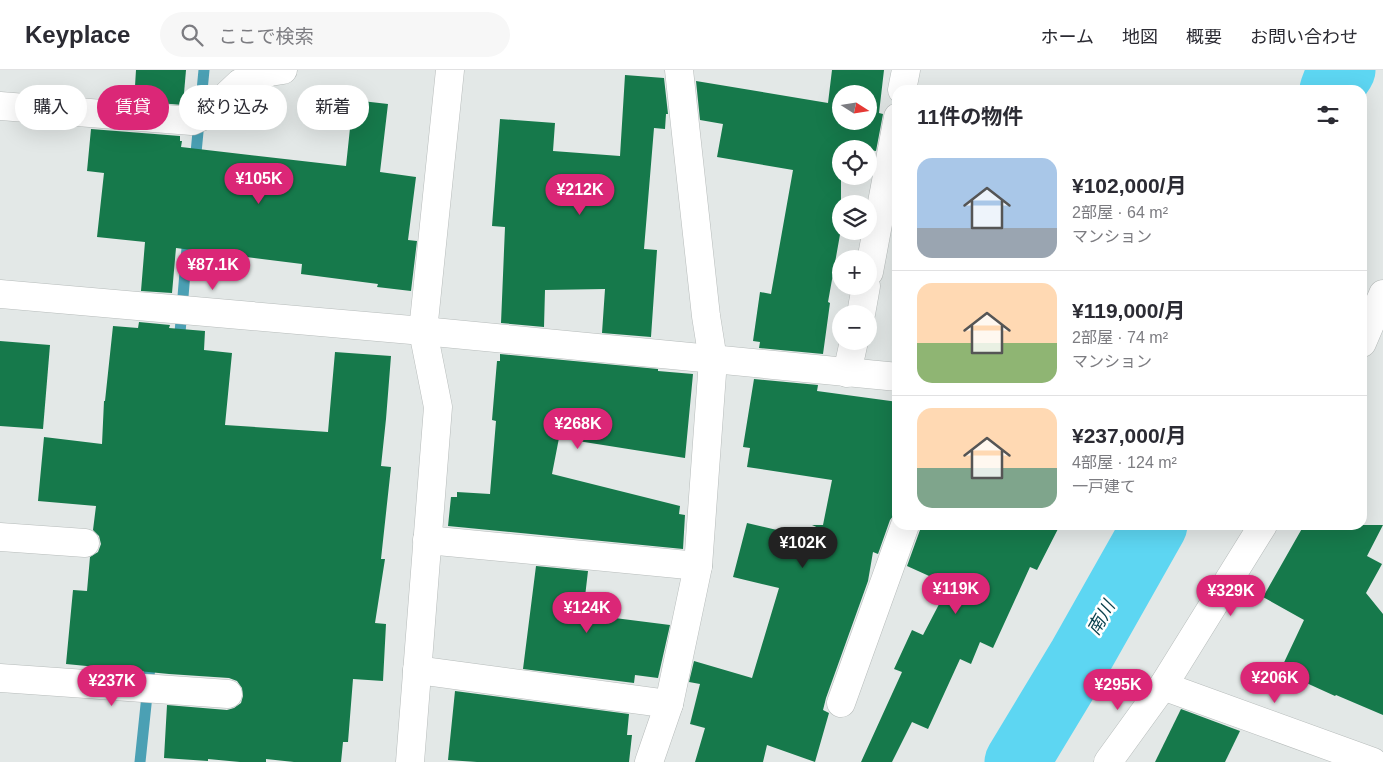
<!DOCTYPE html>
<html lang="ja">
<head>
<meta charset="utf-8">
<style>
  body { margin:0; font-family:Helvetica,"Noto Sans JP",sans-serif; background:#f7f7f7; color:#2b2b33; height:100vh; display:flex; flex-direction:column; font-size:19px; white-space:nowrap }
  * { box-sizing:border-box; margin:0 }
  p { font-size:16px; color:#7c7c81 }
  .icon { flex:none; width:28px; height:28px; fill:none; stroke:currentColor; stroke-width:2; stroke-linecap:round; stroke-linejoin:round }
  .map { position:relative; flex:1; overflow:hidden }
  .side { position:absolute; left:892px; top:15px; width:475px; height:445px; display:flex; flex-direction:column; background:#fff; border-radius:15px; box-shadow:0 5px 20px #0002 }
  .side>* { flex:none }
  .banner { position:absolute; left:15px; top:15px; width:475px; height:45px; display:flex; gap:10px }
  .needle { width:32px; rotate:102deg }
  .buttons { position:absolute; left:832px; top:15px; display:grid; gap:10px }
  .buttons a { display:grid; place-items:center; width:45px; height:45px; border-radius:50%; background:#fff; box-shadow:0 5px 20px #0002; font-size:25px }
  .price { position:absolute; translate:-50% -42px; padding:0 11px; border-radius:18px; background:#db2777; color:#fff; font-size:16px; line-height:32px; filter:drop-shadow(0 1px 2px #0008) }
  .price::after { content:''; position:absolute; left:50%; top:30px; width:15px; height:11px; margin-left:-8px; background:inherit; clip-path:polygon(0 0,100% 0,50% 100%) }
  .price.current { background:#222; color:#fff }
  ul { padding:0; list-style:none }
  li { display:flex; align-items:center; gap:15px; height:125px; padding:0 25px }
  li+li { border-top:1px solid #e1e1e2 }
  li span { display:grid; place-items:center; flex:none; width:140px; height:100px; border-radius:15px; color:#555 }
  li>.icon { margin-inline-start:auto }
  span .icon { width:60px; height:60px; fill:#fffc; stroke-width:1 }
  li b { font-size:21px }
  h2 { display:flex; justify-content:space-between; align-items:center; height:60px; padding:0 25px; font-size:21px }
  .tag { padding:0 18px; border-radius:22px; background:#fff; box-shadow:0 5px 20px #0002; font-size:18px; line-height:45px }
  .tag.current { background:#db2777; color:#fff }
  header { display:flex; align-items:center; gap:30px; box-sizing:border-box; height:70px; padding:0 25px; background:#fff; border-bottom:1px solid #e1e1e2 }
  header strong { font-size:24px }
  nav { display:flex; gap:28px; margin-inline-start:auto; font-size:18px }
  .search { width:350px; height:45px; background:#f7f7f7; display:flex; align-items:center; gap:12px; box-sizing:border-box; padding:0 18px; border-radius:28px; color:#7c7c81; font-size:19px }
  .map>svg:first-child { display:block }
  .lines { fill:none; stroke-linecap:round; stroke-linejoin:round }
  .stream { stroke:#4ba0b4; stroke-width:11 }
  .river { stroke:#5dd6f2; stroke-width:65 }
  .building { fill:#16794b; fill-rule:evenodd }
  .minor-casing { stroke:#b7bcbb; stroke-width:29 }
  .minor { stroke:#fff; stroke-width:28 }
  .labels { text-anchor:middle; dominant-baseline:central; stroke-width:5; stroke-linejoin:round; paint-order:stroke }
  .water-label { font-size:18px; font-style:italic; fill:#0b434f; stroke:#fff }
</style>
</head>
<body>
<header>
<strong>Keyplace</strong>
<div class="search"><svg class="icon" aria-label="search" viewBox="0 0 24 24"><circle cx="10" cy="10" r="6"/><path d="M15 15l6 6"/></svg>ここで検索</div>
<nav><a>ホーム</a><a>地図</a><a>概要</a><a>お問い合わせ</a></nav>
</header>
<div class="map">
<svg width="1383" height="692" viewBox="0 0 1383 692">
  <rect width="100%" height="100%" fill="#e3e8e7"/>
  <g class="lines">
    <g class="stream">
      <polyline points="195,93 204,0"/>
      <polyline points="179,275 188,166"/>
      <polyline points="140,692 151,587"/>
    </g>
    <g class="river">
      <polyline points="1332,20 1335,12 1343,0"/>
      <polyline points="1017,692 1081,586 1155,455"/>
    </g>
  </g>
  <g class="building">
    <polygon points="136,0 186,0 183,35 134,31"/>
    <path d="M 832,0 L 884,0 L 879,43 L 883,44 L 876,81 L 869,80 L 869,79 L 841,79 L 841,159 L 828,232 L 830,233 L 823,284 L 759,278 L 760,272 L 753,271 L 760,222 L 771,224 L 793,100 L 717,87 L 723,54 L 700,50 L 696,11 L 828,33 ZM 841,24 L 869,24 L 869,51 L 841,51 Z"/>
    <polygon points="625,5 664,8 668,44 666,44 665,59 654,58 644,179 657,180 651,267 602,263 605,219 545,220 544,257 501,253 505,157 492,156 500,49 555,53 553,81 620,86"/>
    <polygon points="353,30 388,34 380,102 416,107 408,170 417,171 411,221 377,217 378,214 301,204 302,194 176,178 172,223 141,221 145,172 97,167 104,103 87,101 91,59 180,66 180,71 182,71 181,77 346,96"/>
    <polygon points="139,252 170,255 169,258 205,261 204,280 232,283 225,355 328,362 335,282 391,286 386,349 381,396 391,397 381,489 385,489 375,553 386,554 383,611 353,609 348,672 343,672 341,692 294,692 266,689 266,692 240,692 208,689 208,691 164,688 167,635 227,640 234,638 241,633 243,626 242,618 237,611 229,608 169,604 66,594 73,520 87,521 90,487 98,482 101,474 99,466 93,460 96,436 38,431 44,367 102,374 104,331 105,331 113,256 138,258"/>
    <polygon points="0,271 50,275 43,359 0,356"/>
    <polygon points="500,284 658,299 658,301 693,304 685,388 559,368 552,404 680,436 679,444 685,445 683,479 448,456 451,427 457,427 457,422 490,424 496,351 492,350 497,291 500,291"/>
    <polygon points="754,309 818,315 817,321 898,332 898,417 894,445 890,450 878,484 873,482 868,511 826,628 823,640 829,643 815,692 767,675 763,692 695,692 705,658 690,654 700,614 689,612 694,591 752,608 779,518 733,507 747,453 820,470 823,460 812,455 823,455 832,410 747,397 750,378 743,377"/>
    <polygon points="920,455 1060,455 1037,500 1030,497 993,578 980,572 971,594 960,589 928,659 912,652 892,692 861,692 902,602 894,599 912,560 923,565 949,515 907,496 920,460"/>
    <polygon points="1304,455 1383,455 1367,486 1382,494 1366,523 1383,544 1383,645 1336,625 1335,626 1280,601 1304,550 1263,527"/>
    <polygon points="536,496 588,501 583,544 670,555 658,608 635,605 634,613 523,599"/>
    <polygon points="455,621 629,644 627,665 632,665 629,692 477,692 448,690"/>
    <polygon points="1181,639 1240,661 1225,692 1155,692"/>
  </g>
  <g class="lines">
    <g class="minor-casing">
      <g id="minor">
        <polyline points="902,20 906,0"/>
        <polyline points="0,36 192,51 207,44 240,13 270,2 283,0"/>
        <polyline points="869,202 898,47"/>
        <polyline points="0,224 423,261 898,307"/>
        <polyline points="861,244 866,216"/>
        <polyline points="1362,273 1383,224"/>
        <polyline points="847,303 854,271"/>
        <polyline points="0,467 85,473"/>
        <polyline points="427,470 698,496"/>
        <polyline points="417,600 669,634"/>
        <polyline points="0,608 228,624"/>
        <polyline points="1163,616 1373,692"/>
        <polyline points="841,633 905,455"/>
        <polyline points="410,692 438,337 423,261 450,0"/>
        <polyline points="649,692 669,634 698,496 713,290 706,246 679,0"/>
        <polyline points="1108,692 1163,616 1263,455"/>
      </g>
    </g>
    <use href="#minor" class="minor"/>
  </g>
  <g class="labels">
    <g class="water-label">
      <text transform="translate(1101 548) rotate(-60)">南川</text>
    </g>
  </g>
</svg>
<div class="buttons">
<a><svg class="needle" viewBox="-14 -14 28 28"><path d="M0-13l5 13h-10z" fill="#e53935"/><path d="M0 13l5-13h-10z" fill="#7c7c81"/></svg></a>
<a><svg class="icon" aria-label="locate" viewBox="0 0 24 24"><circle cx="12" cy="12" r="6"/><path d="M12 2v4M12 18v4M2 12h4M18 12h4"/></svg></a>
<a><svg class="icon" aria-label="layers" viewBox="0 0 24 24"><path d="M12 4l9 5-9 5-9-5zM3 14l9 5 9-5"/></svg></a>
<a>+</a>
<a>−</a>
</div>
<b class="price" style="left:259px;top:135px">¥105K</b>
<b class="price" style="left:580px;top:146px">¥212K</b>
<b class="price" style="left:213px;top:221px">¥87.1K</b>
<b class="price" style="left:578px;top:380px">¥268K</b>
<b class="price current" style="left:803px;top:499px">¥102K</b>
<b class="price" style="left:956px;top:545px">¥119K</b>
<b class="price" style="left:1231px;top:547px">¥329K</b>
<b class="price" style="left:587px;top:564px">¥124K</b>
<b class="price" style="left:1275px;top:634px">¥206K</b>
<b class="price" style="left:112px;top:637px">¥237K</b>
<b class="price" style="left:1118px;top:641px">¥295K</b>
<div class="banner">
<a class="tag">購入</a>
<a class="tag current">賃貸</a>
<a class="tag">絞り込み</a>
<a class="tag">新着</a>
</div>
<section class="side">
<h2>11件の物件<svg class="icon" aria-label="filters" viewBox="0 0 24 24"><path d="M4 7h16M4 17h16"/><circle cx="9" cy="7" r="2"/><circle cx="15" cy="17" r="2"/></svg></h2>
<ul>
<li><span style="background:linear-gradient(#a9c7e8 70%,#9aa5b1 0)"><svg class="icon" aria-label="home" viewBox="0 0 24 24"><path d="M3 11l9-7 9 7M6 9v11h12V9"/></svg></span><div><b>¥102,000/月</b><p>2部屋 · 64 m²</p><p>マンション</p></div></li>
<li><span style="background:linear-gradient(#ffd9b3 60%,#8fb573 0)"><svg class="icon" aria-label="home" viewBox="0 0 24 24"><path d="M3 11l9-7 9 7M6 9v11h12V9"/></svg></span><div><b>¥119,000/月</b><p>2部屋 · 74 m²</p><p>マンション</p></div></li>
<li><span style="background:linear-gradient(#ffd9b3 60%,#7fa58c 0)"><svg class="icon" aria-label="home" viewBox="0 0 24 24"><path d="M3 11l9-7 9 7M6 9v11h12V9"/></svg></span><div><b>¥237,000/月</b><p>4部屋 · 124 m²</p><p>一戸建て</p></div></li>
</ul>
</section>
</div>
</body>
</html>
